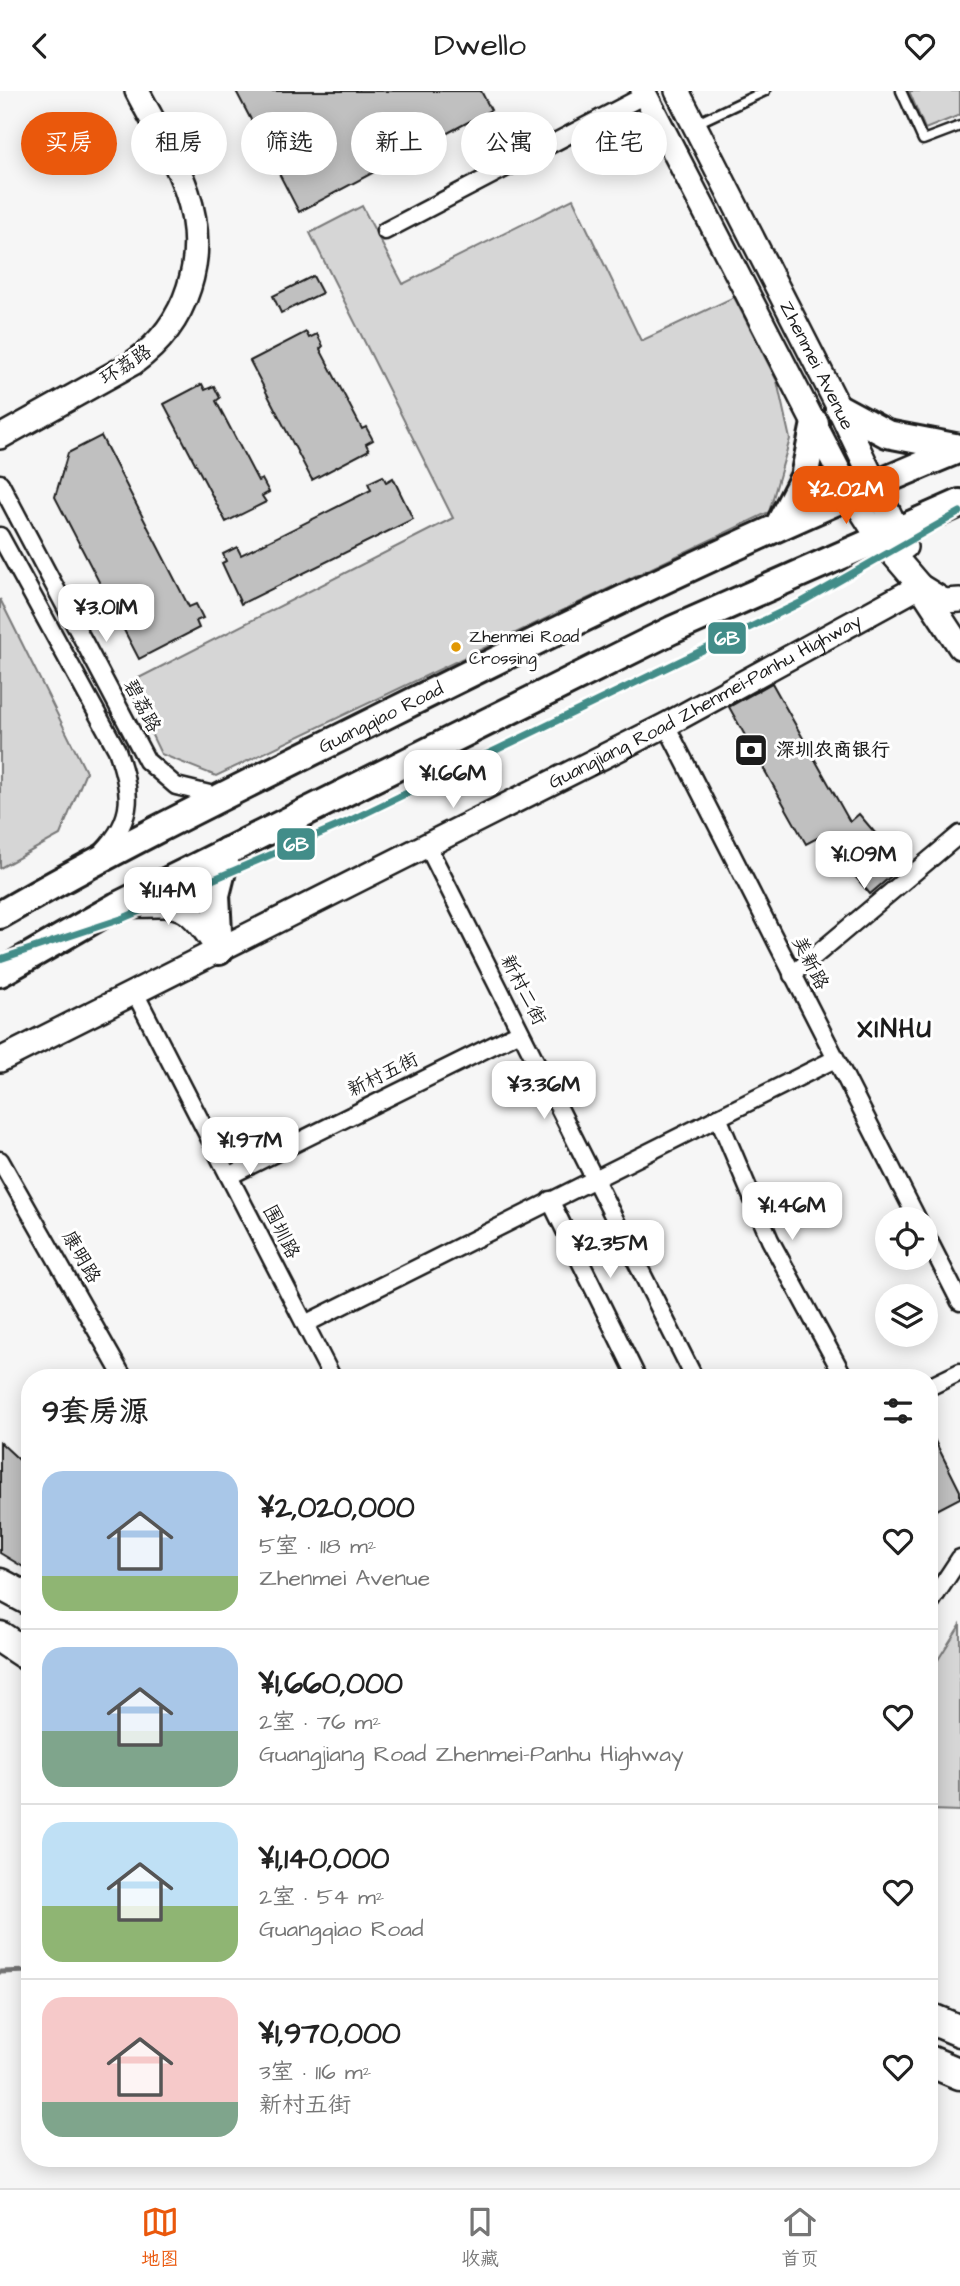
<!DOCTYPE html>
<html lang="zh">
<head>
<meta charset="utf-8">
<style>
  body { margin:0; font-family:"Architects Daughter","LXGW WenKai TC",sans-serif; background:#f6f6f6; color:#222; height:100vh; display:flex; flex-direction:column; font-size:26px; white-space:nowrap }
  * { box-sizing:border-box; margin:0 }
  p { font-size:23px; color:#767676 }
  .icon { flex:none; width:38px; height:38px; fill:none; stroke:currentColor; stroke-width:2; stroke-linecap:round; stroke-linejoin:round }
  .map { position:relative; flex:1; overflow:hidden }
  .details { position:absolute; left:21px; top:1278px; width:917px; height:798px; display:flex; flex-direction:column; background:#fff; border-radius:28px; box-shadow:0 4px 18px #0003 }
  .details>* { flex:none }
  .banner { position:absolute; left:21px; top:21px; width:919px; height:63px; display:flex; gap:14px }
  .controls { position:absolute; left:875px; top:1116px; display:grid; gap:14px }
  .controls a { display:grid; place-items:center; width:63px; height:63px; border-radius:50%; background:#fff; box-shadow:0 4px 18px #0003; font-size:35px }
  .price { position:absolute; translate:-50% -60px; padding:0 16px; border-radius:14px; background:#fff; color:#222; font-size:23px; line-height:46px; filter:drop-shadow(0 2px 4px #0008) }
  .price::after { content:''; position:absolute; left:50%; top:42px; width:21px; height:16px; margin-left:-10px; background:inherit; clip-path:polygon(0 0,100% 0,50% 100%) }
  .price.selected { background:#ea580c; color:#fff }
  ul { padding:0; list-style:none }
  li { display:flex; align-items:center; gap:21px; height:175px; padding:0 21px }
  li+li { border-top:2px solid #e0e0e0 }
  li span { display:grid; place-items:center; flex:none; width:196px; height:140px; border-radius:21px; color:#555 }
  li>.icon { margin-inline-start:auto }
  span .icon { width:84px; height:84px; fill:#fffc; stroke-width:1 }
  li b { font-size:30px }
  h2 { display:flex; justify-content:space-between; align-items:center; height:84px; padding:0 21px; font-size:30px }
  .chip { padding:0 24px; border-radius:32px; background:#fff; box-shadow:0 4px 18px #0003; font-size:24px; line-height:63px }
  .chip.selected { background:#ea580c; color:#fff }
  header { display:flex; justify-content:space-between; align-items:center; height:91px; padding:0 21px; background:#fff; font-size:32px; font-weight:600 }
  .dock { display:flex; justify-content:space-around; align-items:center; height:98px; border-top:2px solid #e0e0e0; background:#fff; font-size:19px; color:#767676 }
  .dock a { display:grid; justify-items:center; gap:4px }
  .dock .selected { color:#ea580c }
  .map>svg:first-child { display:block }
  .green { fill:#d6d6d6; stroke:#797979; stroke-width:2 }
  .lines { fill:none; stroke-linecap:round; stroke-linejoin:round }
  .stream { stroke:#727272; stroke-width:5 }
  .building { fill:#c0c0c0; stroke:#1c1c1c; stroke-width:2 }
  .lane-casing { stroke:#1c1c1c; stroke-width:13 }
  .street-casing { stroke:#1c1c1c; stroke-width:21 }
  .secondary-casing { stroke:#1c1c1c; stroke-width:28 }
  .primary-casing { stroke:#1c1c1c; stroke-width:32 }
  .highway-casing { stroke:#1c1c1c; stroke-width:35 }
  .lane { stroke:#fff; stroke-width:8 }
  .street { stroke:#fff; stroke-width:16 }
  .secondary { stroke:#fff; stroke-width:23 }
  .primary { stroke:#fff; stroke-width:26 }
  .highway { stroke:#fff; stroke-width:30 }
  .metro-1-casing { stroke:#fff; stroke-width:12 }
  .metro-1 { stroke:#428d89; stroke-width:7 }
  .bus-dot { fill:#e19803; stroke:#fff; stroke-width:2.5 }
  .labels { text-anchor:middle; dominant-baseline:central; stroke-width:6; stroke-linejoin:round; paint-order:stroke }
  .bus-label { font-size:17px; fill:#1c1c1c; stroke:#fff; text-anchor:start }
  .street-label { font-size:19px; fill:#1c1c1c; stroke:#fff }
  .poi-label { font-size:19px; font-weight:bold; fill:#1c1c1c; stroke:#fff; text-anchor:start }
  .district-label { font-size:26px; font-weight:bold; letter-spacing:2px; fill:#1c1c1c; stroke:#fff }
  .line-badge { stroke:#fff; stroke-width:2.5 }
  .badge-label { font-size:19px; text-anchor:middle; font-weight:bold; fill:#fff }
</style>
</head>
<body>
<header><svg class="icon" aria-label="back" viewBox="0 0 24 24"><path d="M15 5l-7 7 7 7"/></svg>Dwello<svg class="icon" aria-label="heart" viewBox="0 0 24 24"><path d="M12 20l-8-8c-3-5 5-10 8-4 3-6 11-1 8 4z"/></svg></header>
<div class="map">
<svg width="960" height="2097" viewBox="0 0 960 2097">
  <rect width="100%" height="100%" fill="#f6f6f6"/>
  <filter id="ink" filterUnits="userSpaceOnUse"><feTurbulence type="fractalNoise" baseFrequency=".0143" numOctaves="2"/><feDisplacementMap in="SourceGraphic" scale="14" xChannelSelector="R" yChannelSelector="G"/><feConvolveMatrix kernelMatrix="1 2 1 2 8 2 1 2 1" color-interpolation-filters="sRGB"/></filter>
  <g filter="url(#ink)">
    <g class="green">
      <polygon points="909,0 960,0 960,24 925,38"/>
      <polygon points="573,108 641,250 734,206 777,290 790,348 769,421 216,685 161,663 127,593 453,427 310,142 362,115 403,193"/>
      <polygon points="0,508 86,681 60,744 0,777"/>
      <polygon points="960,1534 960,1720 929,1719 929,1583"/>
    </g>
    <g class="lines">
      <polyline class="stream" points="0,1881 30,1880"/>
    </g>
    <g class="building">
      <polygon points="236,0 481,0 491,19 299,121"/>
      <polygon points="313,185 322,202 281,222 273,205"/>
      <polygon points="306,241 309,247 317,243 323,255 320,258 362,338 366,336 373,349 366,353 369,359 312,389 250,270"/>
      <polygon points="202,293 205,299 214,295 220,307 216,310 258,390 262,388 269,401 262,405 266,411 226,431 164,313"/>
      <polygon points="101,345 189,516 196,513 203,527 196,530 199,537 139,568 55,406 68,362"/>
      <polygon points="383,385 386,391 393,387 413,428 241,513 222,472 226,470 223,463 237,456 241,464 371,399 368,392"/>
      <polygon points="772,592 850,731 859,723 903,775 870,803 821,745 806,753 729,616"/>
      <polygon points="929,1338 960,1400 960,1407 929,1423"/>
      <polygon points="0,1351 30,1379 30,1480 0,1462"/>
    </g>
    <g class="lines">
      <g class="lane-casing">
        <g id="lane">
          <polyline points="901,0 923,49 960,35"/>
          <polyline points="695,33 765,0"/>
        </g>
      </g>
      <g class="street-casing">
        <g id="street">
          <polyline points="385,140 645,4"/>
          <polyline points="0,392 147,670 176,695 222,706"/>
          <path d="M 0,445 L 117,659 C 131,700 136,726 103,760"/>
          <polyline points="666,634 918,1129"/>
          <polyline points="428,756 694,1286"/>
          <polyline points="792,884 960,743"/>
          <polyline points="135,902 332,1286"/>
          <polyline points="718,1026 770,1149 844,1286"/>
          <polyline points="0,1069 123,1286"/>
          <polyline points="229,1085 520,941"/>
          <polyline points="550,1109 637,1286"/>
          <polyline points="926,1144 960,1211"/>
          <polyline points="305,1233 835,968"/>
          <polyline points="929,1296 960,1281"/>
          <polyline points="929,1514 960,1467"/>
        </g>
      </g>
      <g class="secondary-casing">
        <g id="secondary">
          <polyline points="643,0 850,402 878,446 920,495 960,556"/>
          <path id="s1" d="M 677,0 L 839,317 L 905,456"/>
          <path d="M 0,346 L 133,272 C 188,233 209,167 187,101 C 175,66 154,33 137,0"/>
          <polyline points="923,497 944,510 960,509"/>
          <path d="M 117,815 C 180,814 183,805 219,860"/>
          <path id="s2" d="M 0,969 L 666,634 L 920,495"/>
        </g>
      </g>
      <g class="primary-casing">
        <g id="primary">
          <polyline points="839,317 887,343 960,357"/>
          <polyline points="779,434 804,386 815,332"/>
          <path id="s3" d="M 0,824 C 126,751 256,689 386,624 C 575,530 764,438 960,358"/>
          <polyline points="219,860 216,804 227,760"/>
          <polyline points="0,882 117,815 672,539 960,412"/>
        </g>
      </g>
      <g class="highway-casing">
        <g id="highway">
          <polyline points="0,1493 30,1509"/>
          <polyline points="0,1546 30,1566"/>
          <polyline points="929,1927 960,1940"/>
          <polyline points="929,1970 960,1983"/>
        </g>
      </g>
      <use href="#lane" class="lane"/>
      <use href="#street" class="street"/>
      <use href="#secondary" class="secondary"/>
      <use href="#primary" class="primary"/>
      <use href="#highway" class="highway"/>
      <g class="metro-1-casing">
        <polyline id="metro-1" points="0,868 121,828 347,731 800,512 960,421"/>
      </g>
      <use href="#metro-1" class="metro-1"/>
    </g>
  </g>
  <defs>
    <g id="bank-square" transform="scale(1.75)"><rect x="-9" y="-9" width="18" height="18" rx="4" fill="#1c1c1c" stroke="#fff"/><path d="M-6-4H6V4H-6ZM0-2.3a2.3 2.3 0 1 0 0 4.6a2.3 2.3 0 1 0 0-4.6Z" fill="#fff"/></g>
  </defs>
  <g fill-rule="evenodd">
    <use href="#bank-square" x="751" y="659"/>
  </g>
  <circle class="bus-dot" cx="456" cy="556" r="6"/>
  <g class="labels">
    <g class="bus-label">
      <text x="469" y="546">Zhenmei Road<tspan x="469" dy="22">Crossing</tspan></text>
    </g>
    <g class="street-label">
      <text transform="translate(126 274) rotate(-33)">环荔路</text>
      <text stroke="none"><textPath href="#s1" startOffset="308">Zhenmei Avenue</textPath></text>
      <text stroke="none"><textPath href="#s2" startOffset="791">Guangjiang Road Zhenmei-Panhu Highway</textPath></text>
      <text transform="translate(142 615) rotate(62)">碧荔路</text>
      <text stroke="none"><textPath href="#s3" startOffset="429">Guangqiao Road</textPath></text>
      <text transform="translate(810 872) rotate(63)">美新路</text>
      <text transform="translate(523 899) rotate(63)">新村二街</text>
      <text transform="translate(383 984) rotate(-26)">新村五街</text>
      <text transform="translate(281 1141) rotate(63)">围圳路</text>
      <text transform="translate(81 1166) rotate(60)">康明路</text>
    </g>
    <g class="poi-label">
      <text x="776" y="659">深圳农商银行</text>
    </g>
    <g class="district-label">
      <text x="895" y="938">XINHU</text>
    </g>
  </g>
  <g class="line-badge">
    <rect x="707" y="530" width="40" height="34" rx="7" fill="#428d89"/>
    <rect x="276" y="736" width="40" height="34" rx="7" fill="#428d89"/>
  </g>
  <g class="badge-label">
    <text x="727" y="554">6B</text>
    <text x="296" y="760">6B</text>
  </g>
</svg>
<div class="controls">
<a><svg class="icon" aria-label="locate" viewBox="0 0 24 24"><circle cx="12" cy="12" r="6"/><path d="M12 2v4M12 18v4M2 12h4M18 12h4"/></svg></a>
<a><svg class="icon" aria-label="layers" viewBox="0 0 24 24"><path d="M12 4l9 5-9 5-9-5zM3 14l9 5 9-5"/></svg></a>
</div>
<b class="price selected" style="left:846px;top:435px">¥2.02M</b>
<b class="price" style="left:106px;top:553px">¥3.01M</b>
<b class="price" style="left:453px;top:719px">¥1.66M</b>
<b class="price" style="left:864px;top:800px">¥1.09M</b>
<b class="price" style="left:168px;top:836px">¥1.14M</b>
<b class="price" style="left:544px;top:1030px">¥3.36M</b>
<b class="price" style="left:250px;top:1086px">¥1.97M</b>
<b class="price" style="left:792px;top:1151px">¥1.46M</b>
<b class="price" style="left:610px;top:1189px">¥2.35M</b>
<div class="banner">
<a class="chip selected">买房</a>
<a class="chip">租房</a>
<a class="chip">筛选</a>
<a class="chip">新上</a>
<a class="chip">公寓</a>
<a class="chip">住宅</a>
</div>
<section class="details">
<h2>9套房源<svg class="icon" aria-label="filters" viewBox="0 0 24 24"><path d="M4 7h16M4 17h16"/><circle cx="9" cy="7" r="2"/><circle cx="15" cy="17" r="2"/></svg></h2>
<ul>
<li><span style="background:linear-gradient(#a9c7e8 75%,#8fb573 0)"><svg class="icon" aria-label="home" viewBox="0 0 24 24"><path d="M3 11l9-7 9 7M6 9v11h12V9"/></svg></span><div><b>¥2,020,000</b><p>5室 · 118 m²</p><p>Zhenmei Avenue</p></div><svg class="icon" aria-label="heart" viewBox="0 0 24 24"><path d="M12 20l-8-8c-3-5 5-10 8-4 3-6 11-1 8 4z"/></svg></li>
<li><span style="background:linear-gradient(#a9c7e8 60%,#7fa58c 0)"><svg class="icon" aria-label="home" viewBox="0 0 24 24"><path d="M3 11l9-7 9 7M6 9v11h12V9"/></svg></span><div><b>¥1,660,000</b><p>2室 · 76 m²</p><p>Guangjiang Road Zhenmei-Panhu Highway</p></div><svg class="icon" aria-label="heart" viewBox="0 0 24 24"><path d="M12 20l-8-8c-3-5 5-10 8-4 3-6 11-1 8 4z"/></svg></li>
<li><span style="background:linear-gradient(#bfe0f5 60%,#8fb573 0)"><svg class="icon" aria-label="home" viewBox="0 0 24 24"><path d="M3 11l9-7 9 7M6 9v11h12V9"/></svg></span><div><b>¥1,140,000</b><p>2室 · 54 m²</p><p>Guangqiao Road</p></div><svg class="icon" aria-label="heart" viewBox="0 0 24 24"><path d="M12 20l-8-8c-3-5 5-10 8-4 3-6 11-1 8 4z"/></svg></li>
<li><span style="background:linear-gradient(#f6c9c9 75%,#7fa58c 0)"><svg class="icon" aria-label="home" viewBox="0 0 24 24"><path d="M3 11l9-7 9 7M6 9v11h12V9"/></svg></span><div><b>¥1,970,000</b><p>3室 · 116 m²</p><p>新村五街</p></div><svg class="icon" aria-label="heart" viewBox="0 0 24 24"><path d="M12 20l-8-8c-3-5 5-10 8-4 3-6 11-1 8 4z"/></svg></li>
</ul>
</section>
</div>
<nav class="dock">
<a class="selected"><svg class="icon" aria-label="map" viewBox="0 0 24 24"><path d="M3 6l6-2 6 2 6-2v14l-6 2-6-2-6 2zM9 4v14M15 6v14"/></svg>地图</a>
<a><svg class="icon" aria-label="saved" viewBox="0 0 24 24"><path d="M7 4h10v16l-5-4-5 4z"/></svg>收藏</a>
<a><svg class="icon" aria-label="home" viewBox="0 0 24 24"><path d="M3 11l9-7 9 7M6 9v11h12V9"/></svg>首页</a>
</nav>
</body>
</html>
